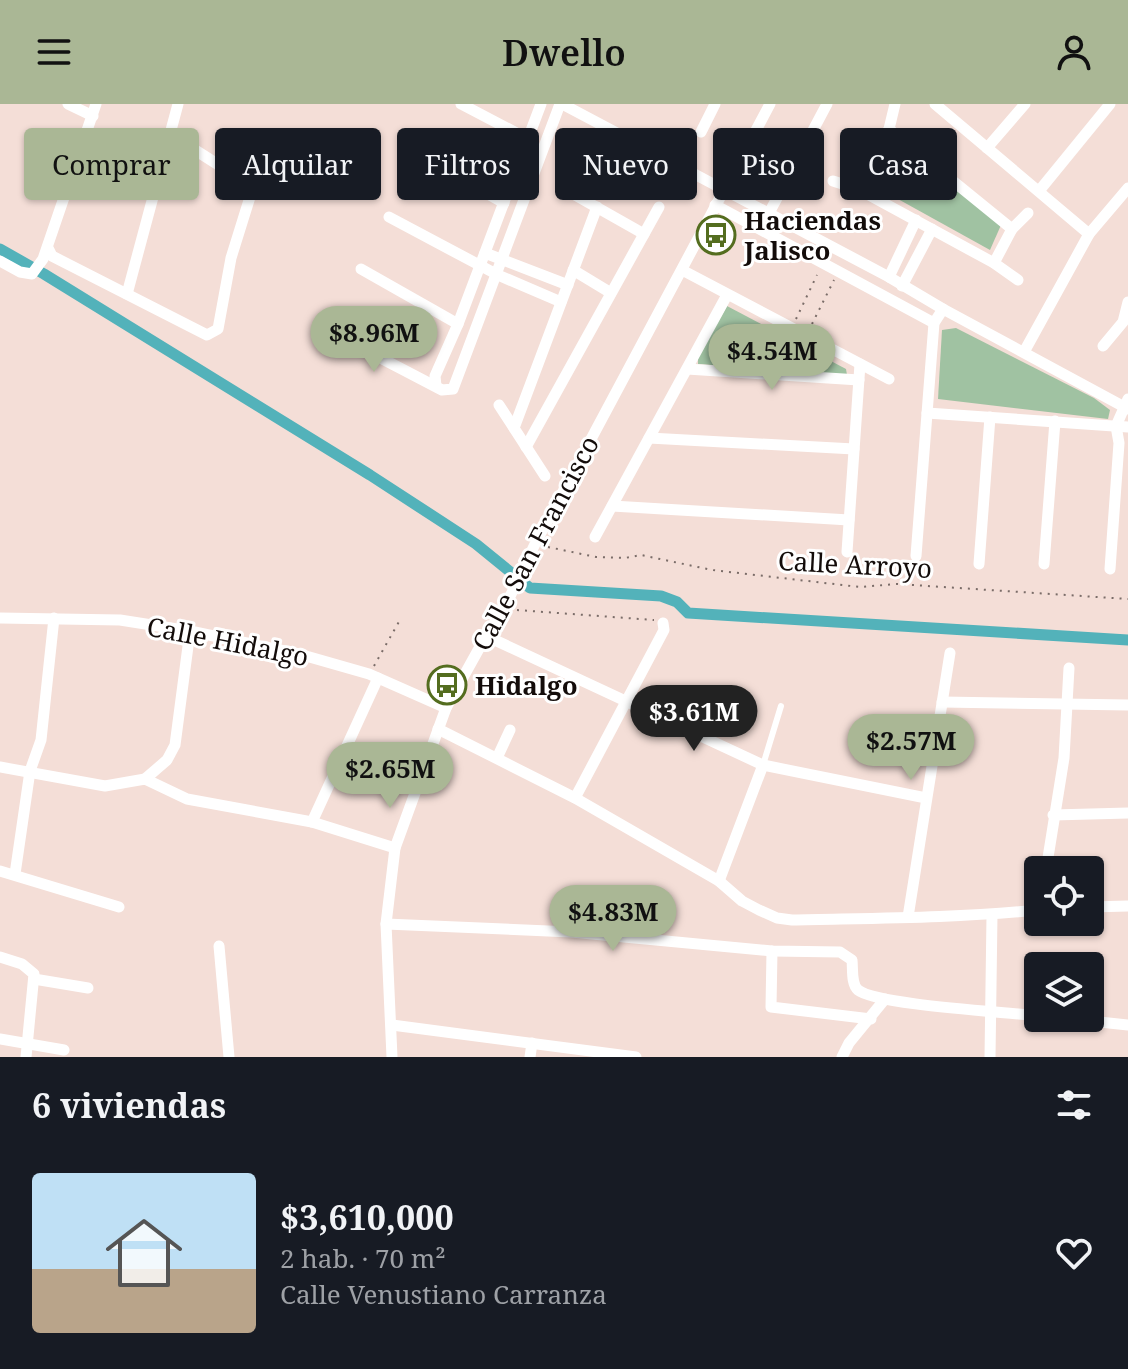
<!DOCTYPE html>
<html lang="es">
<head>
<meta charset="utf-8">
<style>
  body { margin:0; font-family:"Noto Serif",serif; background:#20242c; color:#f1f3f6; height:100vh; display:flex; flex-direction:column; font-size:30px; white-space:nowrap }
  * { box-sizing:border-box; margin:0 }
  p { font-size:26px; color:#9ea1a6 }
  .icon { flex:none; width:44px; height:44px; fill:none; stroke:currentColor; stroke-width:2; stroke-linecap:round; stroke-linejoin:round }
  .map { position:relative; height:953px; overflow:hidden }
  .sheet { display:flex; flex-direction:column; background:#171b24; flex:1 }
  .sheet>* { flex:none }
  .guide { position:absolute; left:24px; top:24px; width:1080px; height:72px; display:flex; gap:16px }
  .buttons { position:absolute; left:1024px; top:752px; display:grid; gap:16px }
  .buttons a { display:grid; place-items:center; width:80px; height:80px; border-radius:8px; background:#171b24; box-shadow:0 2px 6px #0004; font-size:40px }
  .price { position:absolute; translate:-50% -68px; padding:0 18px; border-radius:28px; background:#aab795; color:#111; font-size:26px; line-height:52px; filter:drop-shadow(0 2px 4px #0008) }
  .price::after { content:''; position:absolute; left:50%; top:48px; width:24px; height:18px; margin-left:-12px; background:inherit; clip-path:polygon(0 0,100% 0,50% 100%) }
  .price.on { background:#222; color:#fff }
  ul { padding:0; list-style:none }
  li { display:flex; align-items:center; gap:24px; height:200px; padding:0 32px }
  li span { display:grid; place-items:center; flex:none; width:224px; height:160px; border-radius:8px; color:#555 }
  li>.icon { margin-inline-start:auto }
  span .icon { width:96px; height:96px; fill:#fffc; stroke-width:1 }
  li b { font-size:34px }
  h2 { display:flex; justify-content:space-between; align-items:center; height:96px; padding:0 32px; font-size:34px }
  .pill { padding:0 28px; border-radius:8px; background:#171b24; box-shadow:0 2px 6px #0004; font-size:28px; line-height:72px }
  .pill.on { background:#aab795; color:#111 }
  header { display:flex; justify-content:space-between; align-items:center; height:104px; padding:0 32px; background:#aab795; color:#111; font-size:36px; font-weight:600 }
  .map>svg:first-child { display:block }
  .grass { fill:#a0c2a2 }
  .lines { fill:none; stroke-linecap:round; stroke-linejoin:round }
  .canal { stroke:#53b2ba; stroke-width:11 }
  .path { stroke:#7a6c68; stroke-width:2; stroke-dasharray:2 6; stroke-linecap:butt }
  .service { stroke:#fff; stroke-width:6 }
  .minor { stroke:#fff; stroke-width:11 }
  .labels { text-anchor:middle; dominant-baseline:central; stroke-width:6; stroke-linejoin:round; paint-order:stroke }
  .poi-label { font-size:26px; font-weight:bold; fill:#130c0a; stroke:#fff; text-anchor:start }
  .street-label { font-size:26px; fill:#130c0a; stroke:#fff }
</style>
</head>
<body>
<header><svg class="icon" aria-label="menu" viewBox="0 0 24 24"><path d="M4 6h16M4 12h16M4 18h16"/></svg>Dwello<svg class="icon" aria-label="person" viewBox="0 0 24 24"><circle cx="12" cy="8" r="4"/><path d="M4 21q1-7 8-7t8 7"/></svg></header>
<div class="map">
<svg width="1128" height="953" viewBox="0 0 1128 953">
  <rect width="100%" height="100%" fill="#f4ded7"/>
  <g class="grass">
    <polygon points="892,32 1001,121 990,146 869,79"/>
    <polygon points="727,202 846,265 847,271 698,260 698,253"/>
    <polygon points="956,224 1094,294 1110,306 1108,315 938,295 942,226"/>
  </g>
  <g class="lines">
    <polyline class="canal" points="0,145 44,170 370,371 476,440 530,484 661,492 677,498 688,509 1128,536"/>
    <g class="path">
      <polyline points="796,215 817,171"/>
      <polyline points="812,220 834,176"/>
      <polyline points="548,443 596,453 625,454 641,451 712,466 860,483 897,480 1128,495"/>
      <polyline points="517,506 654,516"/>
      <polyline points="374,562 401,514"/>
    </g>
    <polyline class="service" points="763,661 781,602"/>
    <g class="minor">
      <polyline points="68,0 93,12"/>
      <polyline points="461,0 528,35"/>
      <polyline points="562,0 889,173 943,205 1128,305"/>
      <polyline points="935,0 1089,130"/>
      <polyline points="889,25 895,0"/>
      <polyline points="701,28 715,0"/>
      <polyline points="170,30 239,74 255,77 322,60 353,75"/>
      <polyline points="987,44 1025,0"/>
      <polyline points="420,52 504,99"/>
      <polyline points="833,77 858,85 994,159 1018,176"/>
      <polyline points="858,85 889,25 1012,125"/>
      <polyline points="1039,87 1110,0"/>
      <polyline points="575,91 644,130"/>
      <polyline points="715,101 934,219"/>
      <polyline points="768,111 827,0"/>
      <polyline points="389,113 498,171 561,198"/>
      <polyline points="48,144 52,152 207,231 218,225 231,154 255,77"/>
      <polyline points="485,149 568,181"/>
      <polyline points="0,157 20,168 32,170 43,155 96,0"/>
      <polyline points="994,159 1012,125 1028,109"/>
      <polyline points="361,165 458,220"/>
      <polyline points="573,166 611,189"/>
      <polyline points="682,166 889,275"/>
      <polyline points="889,173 916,116"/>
      <polyline points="902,182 932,125"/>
      <polyline points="127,190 178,0"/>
      <polyline points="329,227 442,286 453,285 560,0"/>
      <polyline points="1103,242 1123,218 1128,198"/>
      <polyline points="1024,248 1089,130 1128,84"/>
      <polyline points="687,265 859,276"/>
      <polyline points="436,282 435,272 458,220 541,0"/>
      <polyline points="499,301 545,372"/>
      <polyline points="927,309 1128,323"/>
      <polyline points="514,324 597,103"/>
      <polyline points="649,334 854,345"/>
      <polyline points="526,343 659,103"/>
      <polyline points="612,402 849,416"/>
      <polyline points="595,433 727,191"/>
      <polyline points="847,448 860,260"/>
      <polyline points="916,452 934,219 943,205"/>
      <polyline points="979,460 990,313"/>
      <polyline points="1044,460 1055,317"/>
      <polyline points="1110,465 1119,339 1116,322 1128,295"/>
      <polyline points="0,514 120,516 190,527 299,550 369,570 446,604"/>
      <polyline points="486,532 763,661 926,694"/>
      <polyline points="942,598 1128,601"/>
      <path d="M 438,625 L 575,694 L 719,777 L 742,797 L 759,806 L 777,814 L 792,816 C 874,814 956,814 1038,806"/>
      <polyline points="497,654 510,626"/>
      <polyline points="0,663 105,682 145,675 187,695 312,718 395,744"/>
      <polyline points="145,675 167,656 175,641 190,527"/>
      <polyline points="575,694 664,526 663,519"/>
      <polyline points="1053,711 1128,709"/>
      <polyline points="312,718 378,574"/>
      <polyline points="1046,766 1064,654 1069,564"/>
      <polyline points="0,767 119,803"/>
      <polyline points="15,770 30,667 41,636 54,514"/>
      <polyline points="719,777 763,661"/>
      <polyline points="1090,803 1128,802"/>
      <polyline points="908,813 950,549"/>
      <path d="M 386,820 L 571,828 L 772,847 L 840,848 L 852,856 C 853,865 851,880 858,886 C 876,901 1008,908 1038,912"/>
      <polyline points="219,842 229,953"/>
      <polyline points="772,847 771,903 871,915"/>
      <polyline points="0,853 22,860 34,870 26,953"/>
      <polyline points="34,875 88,884"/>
      <polyline points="1062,914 1128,921"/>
      <polyline points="392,921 636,953"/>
      <polyline points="0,935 64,946"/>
      <polyline points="392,953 386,820 395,744 446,604 486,532 504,505 535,440 770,0"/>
      <polyline points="530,953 532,939"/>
      <polyline points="842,953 849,939 885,895"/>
      <polyline points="990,953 992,811"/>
    </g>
  </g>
  <defs>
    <g id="bus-ring" transform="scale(2)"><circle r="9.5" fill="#fff" stroke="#546d1f" stroke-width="1.5"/><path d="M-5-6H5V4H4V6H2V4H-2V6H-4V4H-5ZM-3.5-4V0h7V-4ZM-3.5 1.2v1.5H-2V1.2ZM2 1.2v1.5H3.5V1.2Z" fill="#546d1f"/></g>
  </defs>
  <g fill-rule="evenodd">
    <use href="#bus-ring" x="716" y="131"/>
    <use href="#bus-ring" x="447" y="581"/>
  </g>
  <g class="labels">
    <g class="poi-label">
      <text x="744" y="116">Haciendas<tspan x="744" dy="30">Jalisco</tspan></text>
      <text x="475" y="581">Hidalgo</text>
    </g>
    <g class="street-label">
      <text transform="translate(535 439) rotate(-62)">Calle San Francisco</text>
      <text transform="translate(855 460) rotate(3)">Calle Arroyo</text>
      <text transform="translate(228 537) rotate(11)">Calle Hidalgo</text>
    </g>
  </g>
</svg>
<div class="buttons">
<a><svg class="icon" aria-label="locate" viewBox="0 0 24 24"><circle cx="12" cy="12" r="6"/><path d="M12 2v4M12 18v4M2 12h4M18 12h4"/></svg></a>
<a><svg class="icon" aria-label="layers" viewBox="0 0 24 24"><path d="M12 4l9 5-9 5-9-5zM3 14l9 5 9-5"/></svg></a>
</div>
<b class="price" style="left:374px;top:270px">$8.96M</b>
<b class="price" style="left:772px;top:288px">$4.54M</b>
<b class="price on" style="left:694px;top:649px">$3.61M</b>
<b class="price" style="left:911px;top:678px">$2.57M</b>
<b class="price" style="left:390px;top:706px">$2.65M</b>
<b class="price" style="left:613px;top:849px">$4.83M</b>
<div class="guide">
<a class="pill on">Comprar</a>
<a class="pill">Alquilar</a>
<a class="pill">Filtros</a>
<a class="pill">Nuevo</a>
<a class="pill">Piso</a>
<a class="pill">Casa</a>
</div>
</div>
<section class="sheet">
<h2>6 viviendas<svg class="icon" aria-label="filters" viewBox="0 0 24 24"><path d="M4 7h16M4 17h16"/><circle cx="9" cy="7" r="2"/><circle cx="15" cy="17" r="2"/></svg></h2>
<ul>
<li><span style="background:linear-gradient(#bfe0f5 60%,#b9a48a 0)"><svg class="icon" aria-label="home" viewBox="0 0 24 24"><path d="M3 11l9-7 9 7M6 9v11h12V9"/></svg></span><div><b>$3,610,000</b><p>2 hab. · 70 m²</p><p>Calle Venustiano Carranza</p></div><svg class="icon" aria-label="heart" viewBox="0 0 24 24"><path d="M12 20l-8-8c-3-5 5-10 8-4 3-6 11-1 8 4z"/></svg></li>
</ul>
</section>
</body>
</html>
